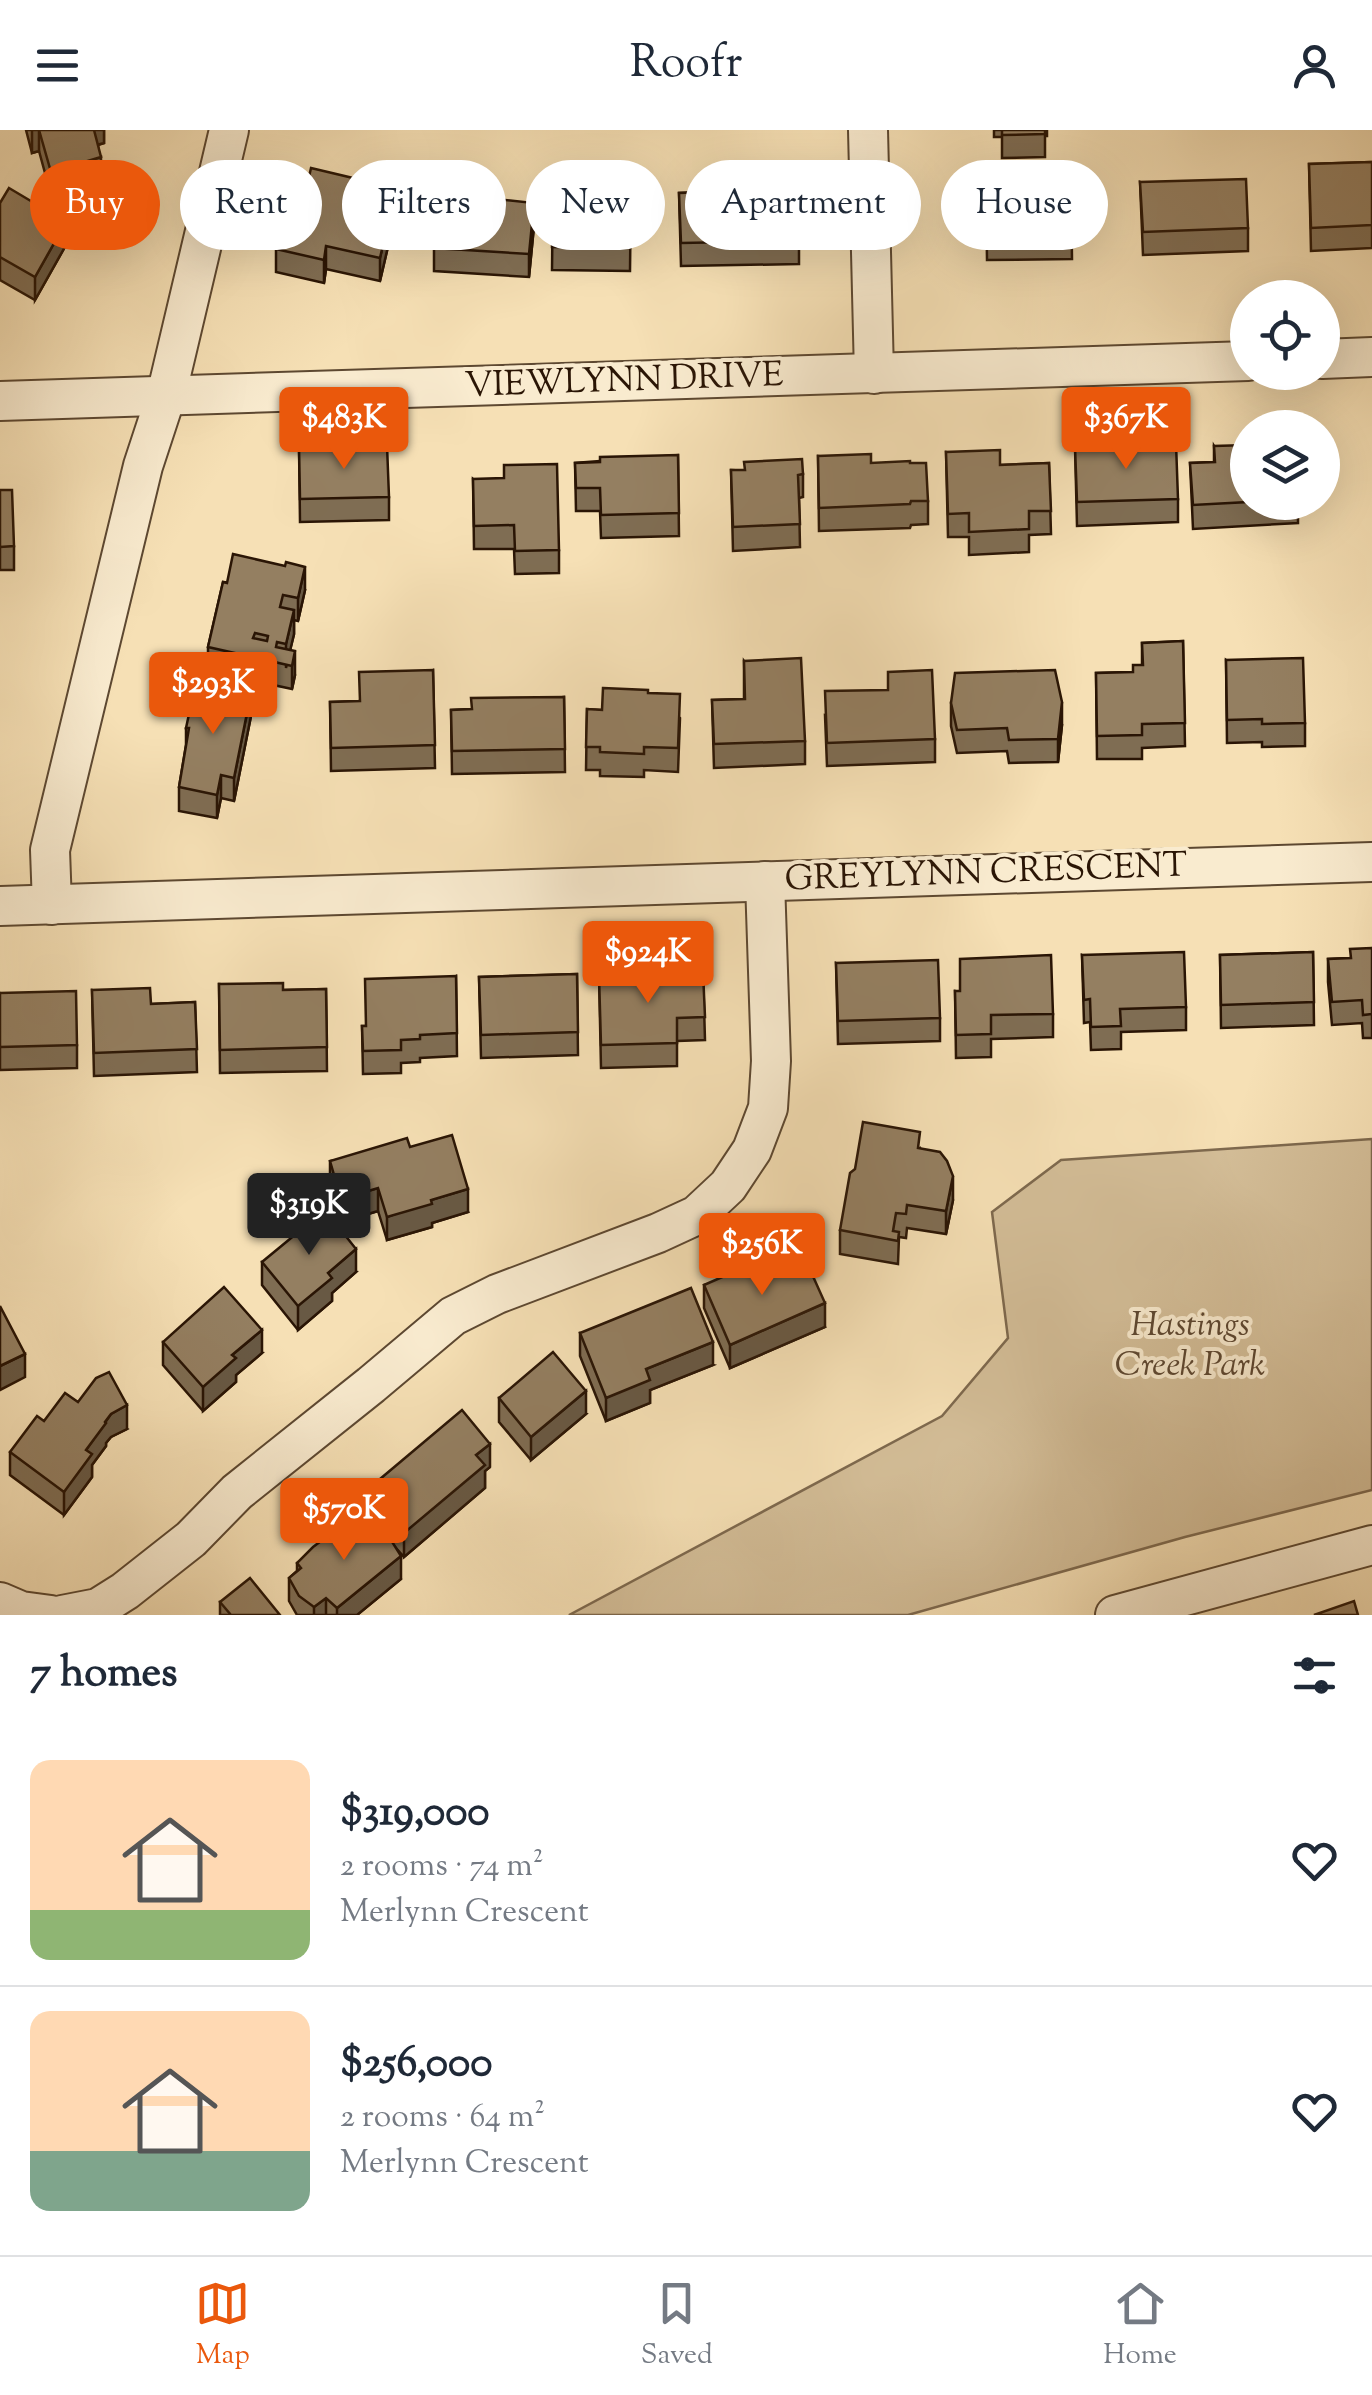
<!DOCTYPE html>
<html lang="en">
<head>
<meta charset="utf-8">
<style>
  body { margin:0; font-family:"Sorts Mill Goudy",serif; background:#f2f2f3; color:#1f2937; height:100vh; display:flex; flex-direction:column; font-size:38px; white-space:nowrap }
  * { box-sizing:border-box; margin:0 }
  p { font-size:32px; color:#747a83 }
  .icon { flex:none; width:55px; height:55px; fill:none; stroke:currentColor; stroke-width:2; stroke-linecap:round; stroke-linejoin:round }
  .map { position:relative; height:1485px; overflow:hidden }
  .side { display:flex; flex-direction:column; background:#fff; flex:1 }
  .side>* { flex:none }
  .guide { position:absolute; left:30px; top:30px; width:1312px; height:90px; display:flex; gap:20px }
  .tools { position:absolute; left:1230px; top:150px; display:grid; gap:20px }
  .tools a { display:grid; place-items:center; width:110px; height:110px; border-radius:50%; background:#fff; box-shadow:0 10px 40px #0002; font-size:50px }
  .price { position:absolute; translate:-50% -85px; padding:0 22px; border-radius:10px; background:#ea580c; color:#fff; font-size:32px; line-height:65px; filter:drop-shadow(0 2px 5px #0008) }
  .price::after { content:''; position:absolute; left:50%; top:60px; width:30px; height:22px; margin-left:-15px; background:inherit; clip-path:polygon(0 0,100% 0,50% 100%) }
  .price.current { background:#222; color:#fff }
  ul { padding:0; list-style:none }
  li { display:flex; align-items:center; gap:30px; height:250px; padding:0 30px }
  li+li { border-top:2px solid #e0e1e3 }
  li span { display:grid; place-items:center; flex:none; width:280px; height:200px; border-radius:20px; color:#555 }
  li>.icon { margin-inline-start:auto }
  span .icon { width:120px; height:120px; fill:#fffc; stroke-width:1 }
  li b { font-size:42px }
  h2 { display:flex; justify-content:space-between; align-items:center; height:120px; padding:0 30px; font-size:42px }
  .tag { padding:0 35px; border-radius:45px; background:#fff; box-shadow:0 10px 40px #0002; font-size:35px; line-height:90px }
  .tag.current { background:#ea580c; color:#fff }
  header { display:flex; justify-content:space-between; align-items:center; height:130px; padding:0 30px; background:#fff; font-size:45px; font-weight:600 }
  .tabs { display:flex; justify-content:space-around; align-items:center; height:140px; border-top:2px solid #e0e1e3; background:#fff; font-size:28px; color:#747a83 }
  .tabs a { display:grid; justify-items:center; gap:5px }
  .tabs .current { color:#ea580c }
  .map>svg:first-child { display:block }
  .green { fill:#d3bd97; stroke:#7e694e; stroke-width:2.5 }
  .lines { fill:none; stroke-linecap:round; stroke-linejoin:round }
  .minor-casing { stroke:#5d4831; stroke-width:42 }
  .minor { stroke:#f9ebcf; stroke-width:38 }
  .wall { fill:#7f6d53; stroke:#2a1505; stroke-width:2.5 }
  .shaded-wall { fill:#685944; stroke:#2a1505; stroke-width:2.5 }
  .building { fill:#947f61; stroke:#2a1505; stroke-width:2.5; fill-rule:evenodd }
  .labels { text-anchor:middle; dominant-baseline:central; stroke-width:8; stroke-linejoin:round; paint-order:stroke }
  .street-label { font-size:35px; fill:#2a1505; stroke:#f9ebcf }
  .park-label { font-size:35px; font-style:italic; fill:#5d4731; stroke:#f9ebcf }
</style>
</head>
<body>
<header><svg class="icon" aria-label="menu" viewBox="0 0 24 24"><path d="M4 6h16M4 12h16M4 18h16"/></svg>Roofr<svg class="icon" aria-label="person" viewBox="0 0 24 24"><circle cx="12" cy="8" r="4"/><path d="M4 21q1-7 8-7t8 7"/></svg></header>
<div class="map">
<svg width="1372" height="1485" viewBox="0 0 1372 1485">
  <rect width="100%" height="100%" fill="#f6e0b5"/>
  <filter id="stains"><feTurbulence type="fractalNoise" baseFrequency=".002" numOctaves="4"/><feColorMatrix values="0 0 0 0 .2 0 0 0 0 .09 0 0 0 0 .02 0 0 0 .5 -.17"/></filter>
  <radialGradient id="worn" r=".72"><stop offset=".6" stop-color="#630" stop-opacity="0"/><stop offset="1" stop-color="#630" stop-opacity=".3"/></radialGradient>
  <polygon class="green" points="1372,1009 1372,1360 1185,1407 908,1485 569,1485 942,1286 1008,1208 992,1082 1061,1030"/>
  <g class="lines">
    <g class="minor-casing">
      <g id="minor">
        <polyline points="868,0 874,244"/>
        <polyline points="1322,229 1372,227"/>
        <polyline points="0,271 1248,231"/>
        <polyline points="52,775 50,720 143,336 166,266 229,0"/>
        <polyline points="0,776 1372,732"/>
        <polyline points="0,1472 21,1481 51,1485"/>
        <polyline points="62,1485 98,1478 125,1461 191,1409 237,1362 371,1255 453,1186 497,1164 658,1103 697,1085 728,1056 752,1020 768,978 771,931 765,751"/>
        <polyline points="1115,1485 1372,1415"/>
      </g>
    </g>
    <use href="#minor" class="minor"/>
  </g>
  <g class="wall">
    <polygon points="26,0 104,0 104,13 98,15 101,50 51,65 39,21 32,23"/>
    <polygon points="994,0 1047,0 1047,6 1045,6 1045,27 1002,28 1002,7 994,7"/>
    <polygon points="1372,32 1372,118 1311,121 1309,34"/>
    <polygon points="766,35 794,44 807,44 808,84 795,85 796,100 799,111 799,134 681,136 679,63 730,61 766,57"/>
    <polygon points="1071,52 1072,129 987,130 986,53"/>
    <polygon points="1140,52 1248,98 1248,121 1143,125"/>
    <polygon points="553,55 631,56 630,141 552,140"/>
    <polygon points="306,60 353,63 393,95 380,151 326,139 324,153 276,142 276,119 305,71"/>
    <polygon points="0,73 66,115 35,170 0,150"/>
    <polygon points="534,96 529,147 434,141 434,118"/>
    <polygon points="1075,316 1178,369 1178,392 1077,396"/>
    <polygon points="1214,316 1248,372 1298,372 1298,393 1193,399 1190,333 1214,332"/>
    <polygon points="299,317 389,367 389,390 300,392"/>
    <polygon points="946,322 1000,335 1049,333 1051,404 1029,405 1029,422 969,425 969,407 948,407"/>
    <polygon points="678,325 679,406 601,408 600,381 576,381 575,333"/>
    <polygon points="818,326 871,333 928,371 928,394 911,395 910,398 819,401"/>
    <polygon points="731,340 803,344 803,367 799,368 800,417 733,421"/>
    <polygon points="473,349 559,420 559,443 515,444 514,419 474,419"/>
    <polygon points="0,360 14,416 14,440 0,440"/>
    <polygon points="223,452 305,460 298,491 294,490 294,504 290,520 295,545 292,559 208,541 208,517"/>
    <polygon points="1183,511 1185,616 1142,618 1142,629 1097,629 1096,543 1133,542 1142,535 1142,513"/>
    <polygon points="1226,530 1305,593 1305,616 1262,617 1262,612 1227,613"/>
    <polygon points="744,531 805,611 805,634 714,638 712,570 744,569"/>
    <polygon points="433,540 435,638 331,641 330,572 359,571"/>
    <polygon points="648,563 680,588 678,642 644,640 644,647 600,646 600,640 586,640 587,579 602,580"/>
    <polygon points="564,567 565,642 452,644 451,580 472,579"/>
    <polygon points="951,573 1062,595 1058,632 1009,633 1007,621 957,623 951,596"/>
    <polygon points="825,585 935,609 935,632 827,636"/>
    <polygon points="251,586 234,671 221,668 217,688 179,681 179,657 186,615 186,598"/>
    <polygon points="1372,818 1372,908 1363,908 1362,893 1332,895 1328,852 1328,829 1350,828"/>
    <polygon points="1313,822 1314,895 1221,898 1220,825"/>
    <polygon points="1082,825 1186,877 1186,900 1121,902 1121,919 1091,920 1090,892 1084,893"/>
    <polygon points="836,833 940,888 940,911 838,914"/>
    <polygon points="703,842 705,910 677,911 677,936 601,938 599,845"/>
    <polygon points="577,844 578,925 481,928 479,847"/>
    <polygon points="456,846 457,926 420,928 420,932 401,933 401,943 363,944 362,896 365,896"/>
    <polygon points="219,854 283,860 326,859 327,941 220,943"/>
    <polygon points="92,860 151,874 195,872 197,942 94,946"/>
    <polygon points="955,861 1053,884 1053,907 991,909 991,927 956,928"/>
    <polygon points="0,863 77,915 77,938 0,940"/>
    <polygon points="410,1017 468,1082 432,1093 432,1097 387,1110 378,1081 341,1092 330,1054 330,1031"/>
    <polygon points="920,1018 953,1070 946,1104 907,1098 906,1108 899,1107 898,1134 840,1124 840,1100"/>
    <polygon points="262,1132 356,1142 332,1163 332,1171 298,1200 262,1155"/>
    <polygon points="764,1141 789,1142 825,1197 730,1238 704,1178 704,1155"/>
    <polygon points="580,1203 713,1235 650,1260 650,1273 606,1291 580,1226"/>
    <polygon points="163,1212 262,1223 236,1245 236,1252 203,1281 163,1235"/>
    <polygon points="499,1268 586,1284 531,1330 499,1292"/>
    <polygon points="78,1272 127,1299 111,1307 106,1313 106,1316 92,1335 92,1347 64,1385 10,1345 10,1322 44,1291"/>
    <polygon points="490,1337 485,1341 485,1358 404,1427 395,1417 401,1449 357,1485 297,1485 289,1471 289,1448 297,1441 297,1433 339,1404 373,1391 367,1383 367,1360"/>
    <polygon points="220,1472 280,1485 220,1485"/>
  </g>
  <g class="shaded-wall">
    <polygon points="32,0 39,0 39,21 32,23"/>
    <polygon points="93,0 104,0 104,13 93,16"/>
    <polygon points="101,27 101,50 51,65 51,42"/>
    <polygon points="393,72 393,95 380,151 380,128"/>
    <polygon points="534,73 534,96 529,147 529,124"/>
    <polygon points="66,92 66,115 35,170 35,147"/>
    <polygon points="326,116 326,139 324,153 324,130"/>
    <polygon points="305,437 305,460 298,491 298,468"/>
    <polygon points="294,480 294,504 286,538 286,514"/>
    <polygon points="295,521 295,545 292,559 292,536"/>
    <polygon points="251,563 251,586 234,671 234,648"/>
    <polygon points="1062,572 1062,595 1058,632 1058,609"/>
    <polygon points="221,645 221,668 217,688 217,665"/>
    <polygon points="953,1046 953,1070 946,1104 946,1081"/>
    <polygon points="378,1058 378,1081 341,1092 341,1069"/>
    <polygon points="468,1059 468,1082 432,1093 432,1097 387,1110 387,1087 431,1070"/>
    <polygon points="356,1119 356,1142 332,1163 332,1171 298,1200 298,1176 328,1143"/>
    <polygon points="825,1173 825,1197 730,1238 730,1215"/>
    <polygon points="262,1200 262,1223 236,1245 236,1252 203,1281 203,1257 232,1225"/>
    <polygon points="713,1212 713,1235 650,1260 650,1273 606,1291 606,1268 646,1239"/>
    <polygon points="25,1224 25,1247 0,1260 0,1236"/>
    <polygon points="586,1261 586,1284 531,1330 531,1307"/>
    <polygon points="127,1275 127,1299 111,1307 106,1313 106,1316 92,1335 92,1347 64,1385 64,1362 86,1320 111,1284"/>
    <polygon points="490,1314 490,1337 485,1341 485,1358 404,1427 404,1403 476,1325"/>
    <polygon points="401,1426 401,1449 357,1485 337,1485 337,1478"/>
    <polygon points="326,1468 326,1485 314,1485 314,1477"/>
  </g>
  <g class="building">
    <polygon points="39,0 94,0 101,27 51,42"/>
    <polygon points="1002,0 1045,0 1045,4 1002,5"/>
    <polygon points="1372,32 1372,95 1311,98 1309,34"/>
    <polygon points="766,35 794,36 794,44 807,44 808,61 794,61 796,100 799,100 799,111 681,113 679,63 730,61 730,58 766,57"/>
    <polygon points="311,38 353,48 350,62 393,72 380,128 326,116 324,130 276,119 287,67 305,71 308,61 306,60"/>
    <polygon points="1246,49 1248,98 1143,102 1140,52"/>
    <polygon points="1071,52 1072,105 987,107 986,53"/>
    <polygon points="553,55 631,56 630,118 552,117"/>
    <polygon points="9,58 66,92 35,147 0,127 0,73"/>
    <polygon points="439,63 534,73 529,124 434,118"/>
    <polygon points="1176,313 1178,369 1077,372 1075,316"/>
    <polygon points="387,315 389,367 300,369 299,317"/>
    <polygon points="1248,315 1248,372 1193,375 1190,333 1215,332 1214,316"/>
    <polygon points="1000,320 1000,335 1049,333 1051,381 1029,381 1029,399 969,402 969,383 948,384 946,322"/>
    <polygon points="871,324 871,333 910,331 910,333 926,333 928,371 911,371 910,374 819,378 818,326"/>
    <polygon points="678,325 679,383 601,385 600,358 576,358 575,333 600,332 600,327"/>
    <polygon points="802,329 803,344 798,345 800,394 733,397 731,340 745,340 744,332"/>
    <polygon points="557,334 559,420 515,421 514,395 474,396 473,349 504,348 504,335"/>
    <polygon points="0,360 12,360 14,416 0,417"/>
    <path d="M 233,424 L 285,436 L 286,432 L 305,437 L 298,468 L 283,465 L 280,477 L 294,480 L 286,514 L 277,512 L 276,517 L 295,521 L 292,536 L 208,517 L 223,452 L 227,453 ZM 255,503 L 268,506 L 267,511 L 253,508 Z"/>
    <polygon points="1183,511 1185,593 1142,594 1142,605 1097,606 1096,543 1133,542 1133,535 1143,535 1142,513"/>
    <polygon points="801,528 805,611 714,614 712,570 745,569 744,531"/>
    <polygon points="1303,528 1305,593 1262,594 1262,589 1227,590 1226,530"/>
    <polygon points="433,540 435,615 331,618 330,572 360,571 359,542"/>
    <polygon points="932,540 935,609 827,613 825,561 888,560 888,542"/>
    <polygon points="1055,540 1062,572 1058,609 1009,610 1007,598 957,600 951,573 955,543"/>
    <polygon points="196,552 251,563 234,648 221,645 217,665 179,657 189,598 186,598"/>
    <polygon points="603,558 648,560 648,563 680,564 678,618 644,617 644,624 600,622 600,617 586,617 587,579 602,580"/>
    <polygon points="564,567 565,619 452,621 451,580 472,579 471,568"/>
    <polygon points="1372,818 1372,884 1363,885 1362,870 1332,872 1328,829 1351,828 1350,819"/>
    <polygon points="1184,822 1186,877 1120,879 1121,896 1091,897 1090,869 1084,870 1082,825"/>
    <polygon points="1313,822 1314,872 1221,875 1220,825"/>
    <polygon points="1051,825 1053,884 991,885 991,904 956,905 955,861 960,861 960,829"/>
    <polygon points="938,830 940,888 838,891 836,833"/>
    <polygon points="703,842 705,887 677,888 677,913 601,915 599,845"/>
    <polygon points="577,844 578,902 481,905 479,847"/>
    <polygon points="456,846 457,903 420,905 420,909 401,910 401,920 363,921 362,896 366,896 365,849"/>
    <polygon points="283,853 283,860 326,859 327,917 220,920 219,854"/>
    <polygon points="150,858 151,874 195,872 197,919 94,923 92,860"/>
    <polygon points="76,861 77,915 0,917 0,863"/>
    <polygon points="863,992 920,1002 918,1018 940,1022 947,1031 953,1046 946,1081 907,1075 906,1084 896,1083 893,1101 899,1102 898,1111 840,1100 850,1043 855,1039"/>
    <polygon points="452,1005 468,1059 431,1070 432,1074 387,1087 378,1058 341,1069 330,1031 407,1008 410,1017"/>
    <polygon points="325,1080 356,1119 328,1143 332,1148 298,1176 262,1132"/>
    <polygon points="759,1131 764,1141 785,1132 789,1142 807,1133 825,1173 730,1215 704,1155"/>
    <polygon points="224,1157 262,1200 232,1225 236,1228 203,1257 163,1212"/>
    <polygon points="691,1158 713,1212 646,1239 650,1250 606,1268 580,1203"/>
    <polygon points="0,1176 25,1224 0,1236"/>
    <polygon points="553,1222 586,1261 531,1307 499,1268"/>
    <polygon points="109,1242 127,1275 111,1284 105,1292 106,1293 86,1320 92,1324 64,1362 10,1322 37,1286 44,1291 65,1263 78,1272 96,1248"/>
    <polygon points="462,1280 490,1314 476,1325 485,1335 404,1403 367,1360"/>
    <polygon points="365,1383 386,1402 401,1426 337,1478 326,1468 314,1477 299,1466 289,1448 301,1438 297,1433 313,1417 336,1400 339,1404"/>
    <polygon points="250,1448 280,1485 231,1485 220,1472"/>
    <polygon points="1354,1471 1358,1485 1314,1485"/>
  </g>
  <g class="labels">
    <g class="street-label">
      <text transform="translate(624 252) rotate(-2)">VIEWLYNN DRIVE</text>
      <text transform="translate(986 744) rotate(-2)">GREYLYNN CRESCENT</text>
    </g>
    <g class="park-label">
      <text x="1190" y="1196">Hastings<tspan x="1190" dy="40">Creek Park</tspan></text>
    </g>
  </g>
  <rect width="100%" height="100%" filter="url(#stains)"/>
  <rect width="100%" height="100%" fill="url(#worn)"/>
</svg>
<div class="tools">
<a><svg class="icon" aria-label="locate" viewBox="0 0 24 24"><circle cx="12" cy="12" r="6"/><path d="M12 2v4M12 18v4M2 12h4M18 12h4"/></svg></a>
<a><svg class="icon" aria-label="layers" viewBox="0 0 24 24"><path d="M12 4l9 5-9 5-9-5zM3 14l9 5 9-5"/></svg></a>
</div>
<b class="price" style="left:344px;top:342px">$483K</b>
<b class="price" style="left:1126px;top:342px">$367K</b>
<b class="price" style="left:213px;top:607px">$293K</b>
<b class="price" style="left:648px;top:876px">$924K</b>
<b class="price current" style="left:309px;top:1128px">$319K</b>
<b class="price" style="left:762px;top:1168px">$256K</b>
<b class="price" style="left:344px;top:1433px">$570K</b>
<div class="guide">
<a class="tag current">Buy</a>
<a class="tag">Rent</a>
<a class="tag">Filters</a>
<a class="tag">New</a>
<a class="tag">Apartment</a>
<a class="tag">House</a>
</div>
</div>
<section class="side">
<h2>7 homes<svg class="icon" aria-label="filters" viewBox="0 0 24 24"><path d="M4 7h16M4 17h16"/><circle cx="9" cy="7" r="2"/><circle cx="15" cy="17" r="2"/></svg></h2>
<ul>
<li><span style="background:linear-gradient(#ffd9b3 75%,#8fb573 0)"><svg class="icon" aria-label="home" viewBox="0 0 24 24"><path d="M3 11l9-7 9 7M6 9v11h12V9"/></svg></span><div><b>$319,000</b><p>2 rooms · 74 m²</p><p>Merlynn Crescent</p></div><svg class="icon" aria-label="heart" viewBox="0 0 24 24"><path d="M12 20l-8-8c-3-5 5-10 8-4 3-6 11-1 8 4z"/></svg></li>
<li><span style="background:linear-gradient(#ffd9b3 70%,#7fa58c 0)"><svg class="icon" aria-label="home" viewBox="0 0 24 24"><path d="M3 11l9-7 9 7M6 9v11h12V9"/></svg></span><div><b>$256,000</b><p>2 rooms · 64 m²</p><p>Merlynn Crescent</p></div><svg class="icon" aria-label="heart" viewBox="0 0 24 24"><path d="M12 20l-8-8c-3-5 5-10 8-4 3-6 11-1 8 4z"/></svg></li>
</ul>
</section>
<nav class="tabs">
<a class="current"><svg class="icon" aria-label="map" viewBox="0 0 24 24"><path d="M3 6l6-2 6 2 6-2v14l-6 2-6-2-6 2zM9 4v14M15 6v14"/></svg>Map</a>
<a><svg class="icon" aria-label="saved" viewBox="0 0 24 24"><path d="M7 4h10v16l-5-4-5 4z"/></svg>Saved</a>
<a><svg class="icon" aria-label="home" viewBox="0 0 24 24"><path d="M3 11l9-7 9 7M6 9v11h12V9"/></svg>Home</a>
</nav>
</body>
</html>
